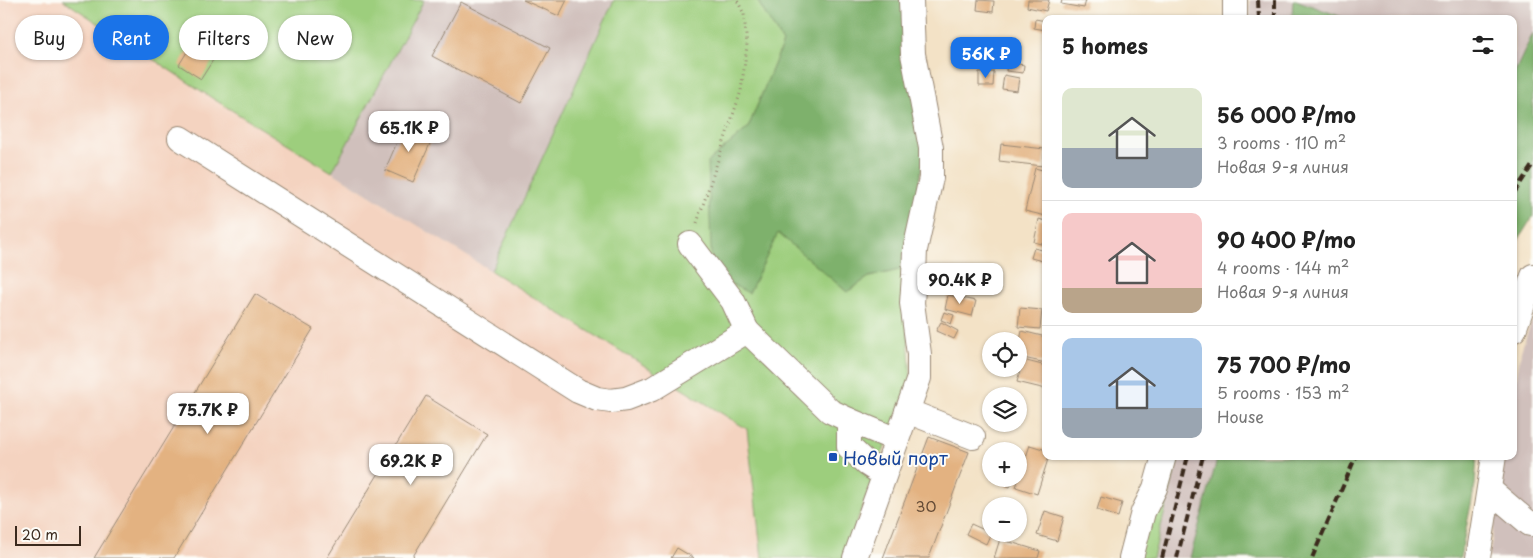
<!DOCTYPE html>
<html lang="en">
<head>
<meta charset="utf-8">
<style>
  body { margin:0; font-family:"Playpen Sans",sans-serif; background:#f6f6f6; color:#222; height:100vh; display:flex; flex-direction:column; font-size:19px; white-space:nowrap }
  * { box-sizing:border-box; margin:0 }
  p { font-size:16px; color:#767676 }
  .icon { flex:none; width:28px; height:28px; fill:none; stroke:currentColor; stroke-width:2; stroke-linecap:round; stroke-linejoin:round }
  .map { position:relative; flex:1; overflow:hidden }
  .drawer { position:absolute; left:1042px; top:15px; width:475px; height:445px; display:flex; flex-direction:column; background:#fff; border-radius:10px; box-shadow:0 1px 4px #0004 }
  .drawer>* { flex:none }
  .guide { position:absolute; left:15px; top:15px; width:475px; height:45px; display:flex; gap:10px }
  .buttons { position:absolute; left:982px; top:332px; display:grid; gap:10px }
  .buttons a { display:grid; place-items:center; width:45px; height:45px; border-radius:50%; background:#fff; box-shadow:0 1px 4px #0004; font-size:25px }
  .scale { position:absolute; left:15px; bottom:12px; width:66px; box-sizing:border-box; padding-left:5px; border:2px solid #3b2a1e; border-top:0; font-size:14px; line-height:18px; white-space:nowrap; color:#3b2a1e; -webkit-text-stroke:4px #fdfcf7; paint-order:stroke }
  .price { position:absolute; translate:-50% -42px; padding:0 11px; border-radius:10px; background:#fff; color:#222; font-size:16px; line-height:32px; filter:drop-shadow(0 1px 2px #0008) }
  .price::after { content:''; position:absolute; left:50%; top:30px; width:15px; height:11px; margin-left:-8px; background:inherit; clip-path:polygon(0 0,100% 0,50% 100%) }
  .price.active { background:#1a73e8; color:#fff }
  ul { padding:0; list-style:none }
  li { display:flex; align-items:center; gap:15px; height:125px; padding:0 20px }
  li+li { border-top:1px solid #e0e0e0 }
  li span { display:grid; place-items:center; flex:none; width:140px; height:100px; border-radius:10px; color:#555 }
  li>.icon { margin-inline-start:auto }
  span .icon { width:60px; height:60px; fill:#fffc; stroke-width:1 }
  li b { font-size:21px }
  h2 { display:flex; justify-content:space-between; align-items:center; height:60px; padding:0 20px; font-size:21px }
  .pill { padding:0 18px; border-radius:22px; background:#fff; box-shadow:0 1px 4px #0004; font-size:18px; line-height:45px }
  .pill.active { background:#1a73e8; color:#fff }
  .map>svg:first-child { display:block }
  .built { fill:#f4d3c0 }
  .industrial { fill:#d0c0bc }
  .green { fill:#9dce7d; stroke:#6c7c4e }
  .forest { fill:#7eb16c; stroke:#5c6e45 }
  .building { fill:#e3b281 }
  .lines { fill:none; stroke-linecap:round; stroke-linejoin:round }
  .minor-casing { stroke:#978672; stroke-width:26 }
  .path { stroke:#978672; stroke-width:3; stroke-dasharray:1 4; stroke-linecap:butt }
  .minor { stroke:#fff; stroke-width:24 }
  .rail { stroke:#3b2a1e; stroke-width:4; stroke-dasharray:8 4; stroke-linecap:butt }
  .transit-dot { fill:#1a4fb4; stroke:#fdfcf7; stroke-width:2 }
  .labels { text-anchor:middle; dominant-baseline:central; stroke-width:4; stroke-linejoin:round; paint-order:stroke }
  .number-label { font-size:15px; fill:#654c37 }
  .transit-label { font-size:18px; fill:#164399; stroke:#fdfcf7; text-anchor:start }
</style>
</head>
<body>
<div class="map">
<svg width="1533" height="558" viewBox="0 0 1533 558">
  <rect width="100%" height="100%" fill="#fdfcf7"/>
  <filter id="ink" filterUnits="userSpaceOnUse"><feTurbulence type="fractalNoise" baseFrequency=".02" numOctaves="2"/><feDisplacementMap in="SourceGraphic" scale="10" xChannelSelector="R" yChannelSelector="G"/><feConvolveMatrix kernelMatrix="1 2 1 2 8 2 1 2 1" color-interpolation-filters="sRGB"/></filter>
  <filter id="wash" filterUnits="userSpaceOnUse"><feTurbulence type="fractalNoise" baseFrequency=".0096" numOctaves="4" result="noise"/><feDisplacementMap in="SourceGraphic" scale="20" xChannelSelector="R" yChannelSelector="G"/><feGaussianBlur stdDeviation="1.12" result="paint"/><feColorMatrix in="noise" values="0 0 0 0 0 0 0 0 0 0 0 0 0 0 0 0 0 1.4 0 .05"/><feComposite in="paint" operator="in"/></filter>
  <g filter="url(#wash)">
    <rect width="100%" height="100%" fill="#f3e2c6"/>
    <polygon class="built" points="0,0 63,0 212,98 747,429 762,558 0,558"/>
    <g class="industrial">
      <polygon points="424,0 614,0 491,271 332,172"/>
      <polygon points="1250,0 1293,0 1292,19 1250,19"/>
      <polygon points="1296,0 1533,0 1533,33 1514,74 1514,19 1347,19"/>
      <polygon points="1533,317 1533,558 1489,558 1505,456 1514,456 1514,397 1521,351"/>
      <polygon points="1179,456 1218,456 1190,558 1153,558"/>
    </g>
    <g class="green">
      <polygon points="63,0 424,0 332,172 212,98"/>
      <polygon points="614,0 757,0 783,43 748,128 708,162 778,232 847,292 869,277 903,269 911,378 843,558 762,558 747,429 491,271"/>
      <polygon points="1157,456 1179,456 1153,558 1126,558"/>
    </g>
    <g class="forest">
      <polygon points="757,0 902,0 925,150 903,269 869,277 847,292 778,233 749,293 712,275 708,162 748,128 783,43"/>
      <polygon points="1293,0 1296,0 1347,19 1292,19"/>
      <polygon points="1533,33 1533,216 1514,247 1514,74"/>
      <polygon points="1218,456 1477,456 1475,485 1460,558 1190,558"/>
    </g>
    <g id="blocks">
      <g class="building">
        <polygon points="523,0 567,0 559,16"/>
        <polygon points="978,0 994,1 993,12 977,10"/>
        <polygon points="1028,0 1049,0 1046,11 1027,7"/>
        <polygon points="1062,0 1086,0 1084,8 1061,4"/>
        <polygon points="461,2 550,48 521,103 432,56"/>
        <polygon points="1035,19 1046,21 1046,30 1034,28"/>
        <polygon points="204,24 227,38 201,79 179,65"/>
        <polygon points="1007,62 1024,65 1023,73 1006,71"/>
        <polygon points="979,72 994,72 993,86 979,86"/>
        <polygon points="1004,75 1019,78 1017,91 1002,89"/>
        <polygon points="405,124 433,137 413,182 385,170"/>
        <polygon points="1001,144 1045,149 1043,166 999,161"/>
        <polygon points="1035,168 1046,171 1046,216 1025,211"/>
        <polygon points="1039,219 1046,221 1046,245 1034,242"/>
        <polygon points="1034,248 1046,251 1046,262 1031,258"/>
        <polygon points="255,294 313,329 174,558 94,558"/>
        <polygon points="948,295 976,301 972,316 945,309"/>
        <polygon points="1020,308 1042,310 1040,329 1018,327"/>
        <polygon points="944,312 954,315 951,324 941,320"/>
        <polygon points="941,322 958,331 954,339 936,331"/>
        <polygon points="1022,331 1046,337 1046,363 1019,357 1019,345"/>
        <polygon points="1023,360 1046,366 1046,389 1017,382"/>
        <polygon points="426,396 487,434 412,558 327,558"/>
        <polygon points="929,437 969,452 929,558 883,558"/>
        <polygon points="1030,445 1046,450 1046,456 1049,456 1037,494 1016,487"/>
        <polygon points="992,479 1014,479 1010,487"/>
        <polygon points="1101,497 1122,503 1118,517 1097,510"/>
        <polygon points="1045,511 1064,517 1057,541 1037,535"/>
        <polygon points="971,524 991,533 986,544 966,534"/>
        <polygon points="1000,539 1040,551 1038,558 994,558"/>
        <polygon points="677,548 694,558 671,558"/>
      </g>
    </g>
  </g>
  <g filter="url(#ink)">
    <use href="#blocks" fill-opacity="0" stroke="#978672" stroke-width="1"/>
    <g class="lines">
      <g class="minor-casing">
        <g id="minor">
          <polyline points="1235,0 1235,19"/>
          <polyline points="180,138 578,391 597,399 611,401 626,399 652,389 747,331 830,411 849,420"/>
          <polyline points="690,244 733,301 747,331"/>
          <polyline points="1514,330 1533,276"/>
          <polyline points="907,411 973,437"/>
          <polyline points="884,475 867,464 849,447 849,420 897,440"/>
          <polyline points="1490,490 1530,524 1533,523"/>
          <polyline points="855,558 919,378 919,354 912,303 914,275 915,250 931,178 931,148 913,54 911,0"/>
          <polyline points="1131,558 1143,512 1155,488 1164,456"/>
          <polyline points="1478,558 1494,456"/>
        </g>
      </g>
      <polyline class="path" points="697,223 741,91 747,46 744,14 737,0"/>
      <use href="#minor" class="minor"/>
      <g class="rail">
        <polyline points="1258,0 1259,19"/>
        <polyline points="1275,0 1275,19"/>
        <polyline points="1514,193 1533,164"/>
        <polyline points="1162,558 1188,456"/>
        <polyline points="1177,558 1203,456"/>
        <polyline points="1312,558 1356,456"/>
      </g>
    </g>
  </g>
  <rect class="transit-dot" x="828" y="452" width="10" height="10" rx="2.5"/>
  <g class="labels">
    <g class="number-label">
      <text x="926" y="505">30</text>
    </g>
    <g class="transit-label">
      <text x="843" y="457">Новый порт</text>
    </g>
  </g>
</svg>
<div class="buttons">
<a><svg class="icon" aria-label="locate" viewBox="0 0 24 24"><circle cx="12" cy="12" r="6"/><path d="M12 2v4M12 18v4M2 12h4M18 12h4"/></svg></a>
<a><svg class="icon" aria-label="layers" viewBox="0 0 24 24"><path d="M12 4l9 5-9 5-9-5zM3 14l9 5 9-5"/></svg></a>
<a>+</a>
<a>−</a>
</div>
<div class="scale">20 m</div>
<b class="price active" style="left:986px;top:79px">56K ₽</b>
<b class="price" style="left:409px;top:153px">65.1K ₽</b>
<b class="price" style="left:960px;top:305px">90.4K ₽</b>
<b class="price" style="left:208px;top:435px">75.7K ₽</b>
<b class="price" style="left:411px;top:486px">69.2K ₽</b>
<div class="guide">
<a class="pill">Buy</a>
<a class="pill active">Rent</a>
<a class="pill">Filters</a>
<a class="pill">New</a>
</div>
<section class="drawer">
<h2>5 homes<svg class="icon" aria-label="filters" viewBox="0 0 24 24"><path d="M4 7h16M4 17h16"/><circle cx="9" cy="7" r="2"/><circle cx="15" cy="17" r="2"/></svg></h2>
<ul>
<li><span style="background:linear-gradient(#dfe7d0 60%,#9aa5b1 0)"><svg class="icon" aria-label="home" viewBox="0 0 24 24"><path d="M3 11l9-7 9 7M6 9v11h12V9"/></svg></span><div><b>56 000 ₽/mo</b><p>3 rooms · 110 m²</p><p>Новая 9-я линия</p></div></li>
<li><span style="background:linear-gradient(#f6c9c9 75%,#b9a48a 0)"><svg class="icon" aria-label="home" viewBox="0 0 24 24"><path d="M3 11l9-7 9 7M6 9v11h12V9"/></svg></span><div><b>90 400 ₽/mo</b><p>4 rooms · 144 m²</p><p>Новая 9-я линия</p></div></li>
<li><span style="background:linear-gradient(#a9c7e8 70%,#9aa5b1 0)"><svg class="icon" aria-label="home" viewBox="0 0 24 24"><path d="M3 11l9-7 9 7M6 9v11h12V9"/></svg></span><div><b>75 700 ₽/mo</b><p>5 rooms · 153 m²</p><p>House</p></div></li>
</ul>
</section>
</div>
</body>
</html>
